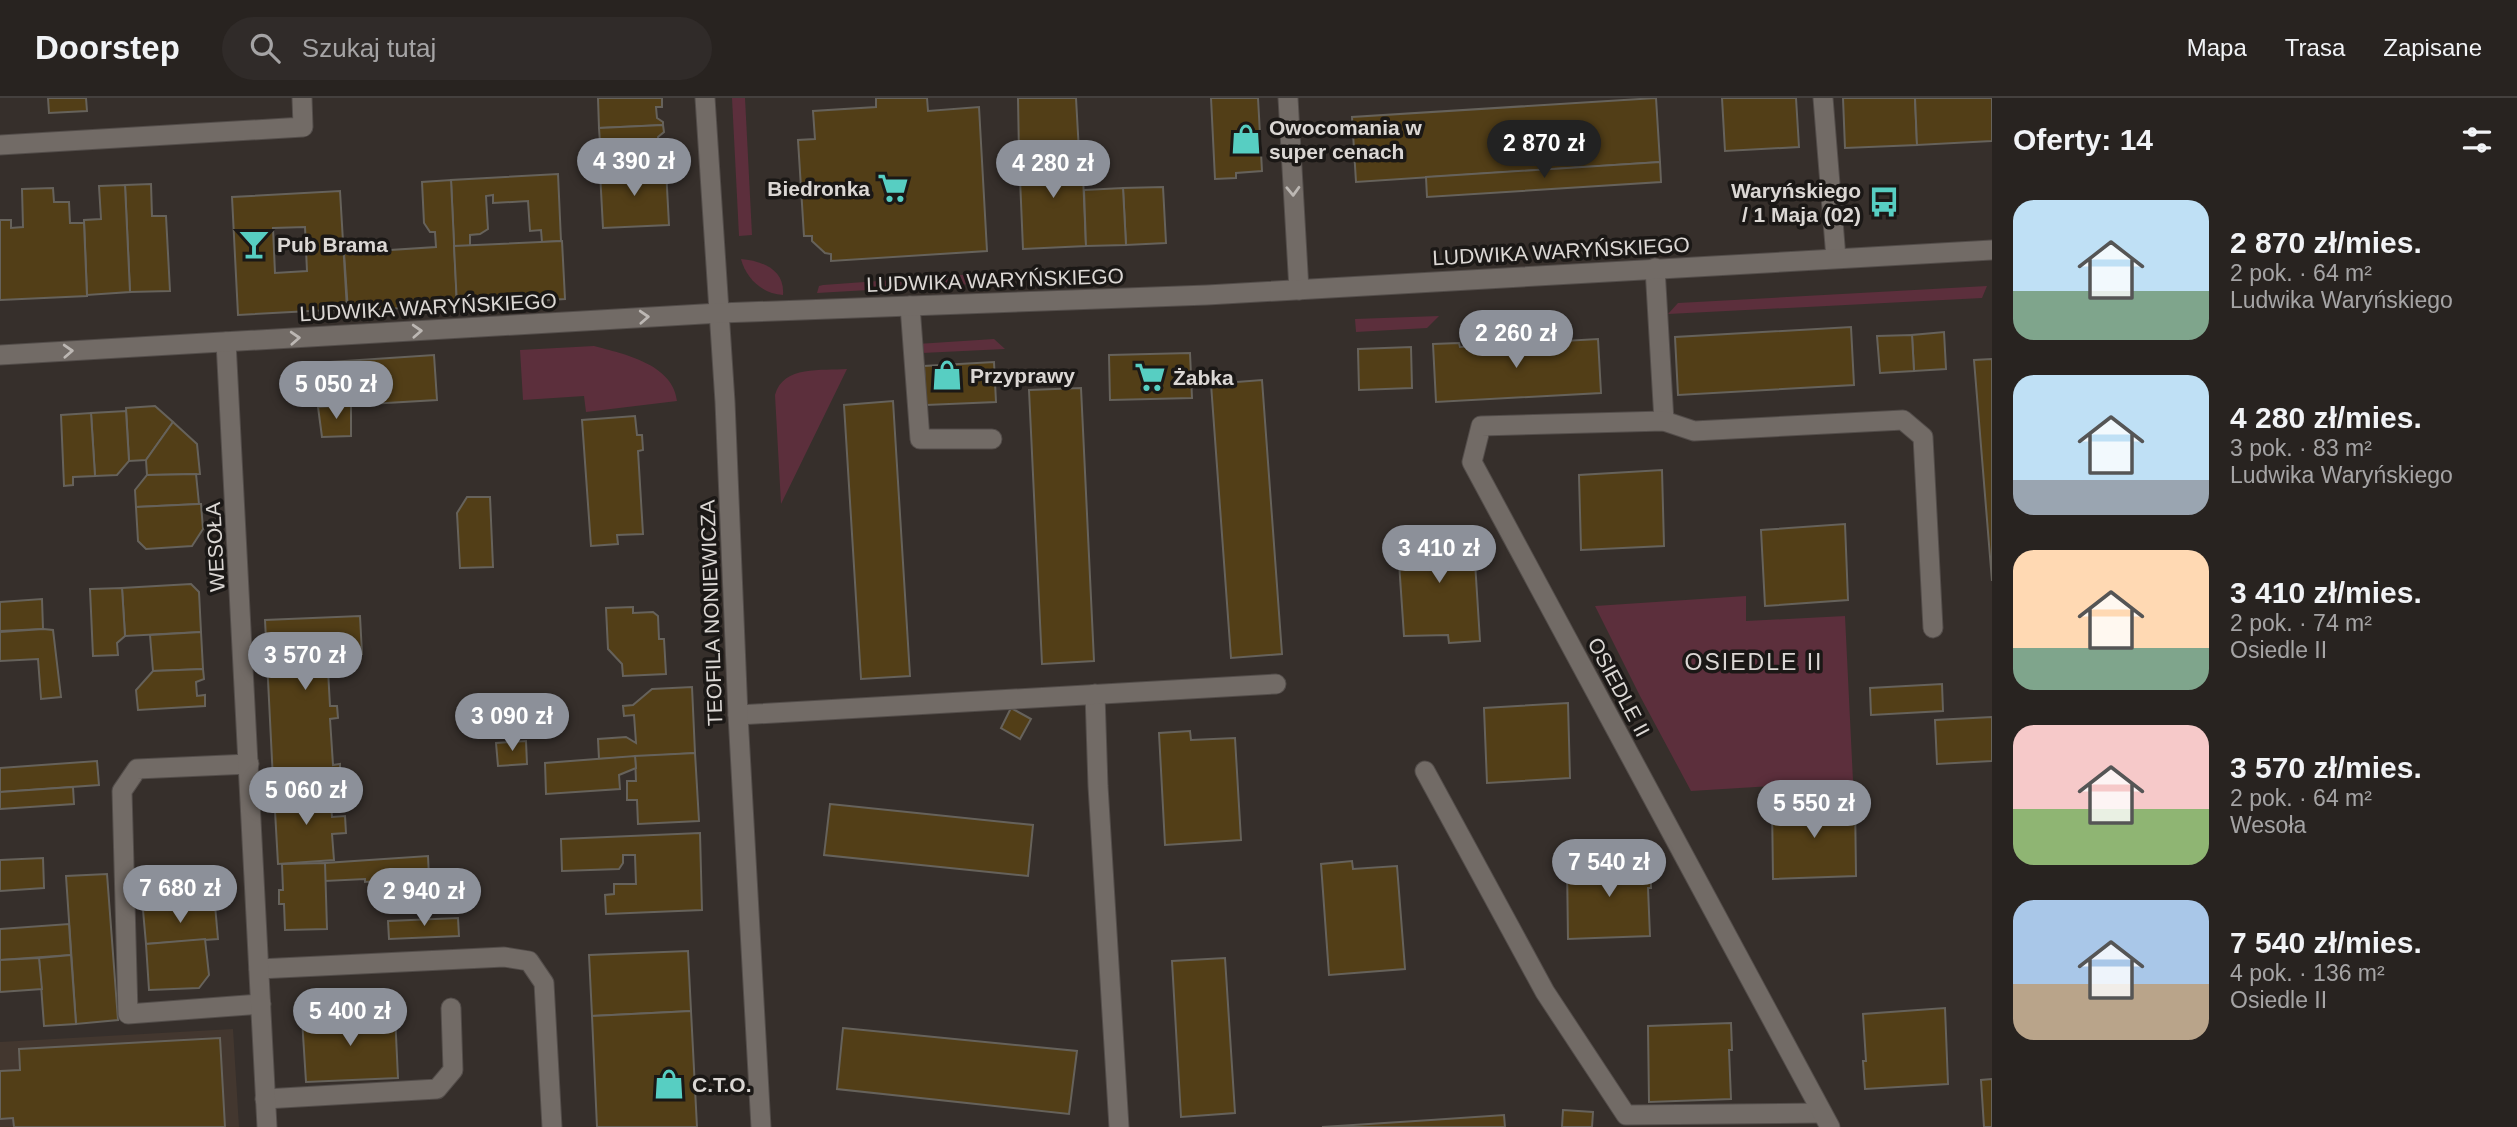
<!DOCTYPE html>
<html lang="pl">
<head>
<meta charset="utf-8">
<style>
  body { margin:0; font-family:Helvetica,sans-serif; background:#302b29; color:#f1f3f6; height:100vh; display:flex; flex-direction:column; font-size:26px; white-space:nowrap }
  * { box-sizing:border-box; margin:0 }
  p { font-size:23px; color:#a5a4a5 }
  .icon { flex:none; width:38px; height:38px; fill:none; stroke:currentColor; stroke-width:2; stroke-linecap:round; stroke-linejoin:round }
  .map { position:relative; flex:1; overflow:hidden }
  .details { display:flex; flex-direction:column; background:#282320; width:525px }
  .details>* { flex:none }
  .price { position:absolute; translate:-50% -60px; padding:0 16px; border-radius:24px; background:#8c9099; color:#fff; font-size:23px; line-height:46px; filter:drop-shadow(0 2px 4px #0008) }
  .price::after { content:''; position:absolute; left:50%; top:42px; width:21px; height:16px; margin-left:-10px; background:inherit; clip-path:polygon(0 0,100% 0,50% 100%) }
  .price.active { background:#222; color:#fff }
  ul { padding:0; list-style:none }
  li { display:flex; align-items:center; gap:21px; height:175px; padding:0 21px }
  li span { display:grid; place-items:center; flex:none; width:196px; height:140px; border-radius:21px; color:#555 }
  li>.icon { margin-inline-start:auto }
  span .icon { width:84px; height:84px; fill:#fffc; stroke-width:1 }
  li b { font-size:30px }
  h2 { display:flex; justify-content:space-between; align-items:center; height:84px; padding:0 21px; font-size:30px }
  header { display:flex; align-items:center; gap:42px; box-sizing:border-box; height:98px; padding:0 35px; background:#282320; border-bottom:2px solid #44403e }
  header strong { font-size:33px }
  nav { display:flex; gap:38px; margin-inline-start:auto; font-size:24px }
  .search { width:490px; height:63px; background:#302b29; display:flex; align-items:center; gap:18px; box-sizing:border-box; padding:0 24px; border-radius:38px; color:#a5a4a5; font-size:26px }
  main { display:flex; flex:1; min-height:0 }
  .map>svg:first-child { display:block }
  .built { fill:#43372f }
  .green { fill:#5c2f3c }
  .building { fill:#523e17; stroke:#66625b; stroke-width:2; fill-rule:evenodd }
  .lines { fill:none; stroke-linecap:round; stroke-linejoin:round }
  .service-casing { stroke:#534d4a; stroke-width:21 }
  .minor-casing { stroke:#534d4a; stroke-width:21 }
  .tertiary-casing { stroke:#534d4a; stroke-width:21 }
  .service { stroke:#726b66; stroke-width:19 }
  .minor { stroke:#726b66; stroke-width:19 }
  .tertiary { stroke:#726b66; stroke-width:19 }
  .oneway { stroke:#bcb7b3 }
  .labels { text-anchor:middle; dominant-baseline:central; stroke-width:7; stroke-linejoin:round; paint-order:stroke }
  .poi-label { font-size:21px; font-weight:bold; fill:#dbd7d4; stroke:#1b1816; text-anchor:start }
  .street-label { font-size:21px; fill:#dbd7d4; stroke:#1b1816 }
  .neighbourhood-label { font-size:23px; letter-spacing:2px; fill:#dbd7d4; stroke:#1b1816 }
</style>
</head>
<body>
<header>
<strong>Doorstep</strong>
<div class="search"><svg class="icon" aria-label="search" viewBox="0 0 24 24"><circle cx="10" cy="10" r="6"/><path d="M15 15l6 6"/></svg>Szukaj tutaj</div>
<nav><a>Mapa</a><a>Trasa</a><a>Zapisane</a></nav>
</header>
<main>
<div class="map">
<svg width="1992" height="1029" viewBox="0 0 1992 1029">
  <rect width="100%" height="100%" fill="#362f2b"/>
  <polygon class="built" points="233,931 239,1029 0,1029 0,944"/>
  <g class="green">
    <polygon points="732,0 745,0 752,137 739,138"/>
    <path d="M 741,161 C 763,163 785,172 783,197 C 762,196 746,180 741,161 Z"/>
    <polygon points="989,175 989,185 817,195 819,188 823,187"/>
    <polygon points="1987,188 1982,200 1668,216 1678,205"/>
    <polygon points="1439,218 1427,230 1356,234 1355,221"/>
    <polygon points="994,241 1005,251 922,255 917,246"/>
    <path d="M 594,248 C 624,256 673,266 677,303 L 586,314 L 584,298 L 523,302 L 520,252 Z"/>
    <path d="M 847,271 L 781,406 L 775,297 C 783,267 822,273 847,271 Z"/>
    <polygon points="1746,498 1746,523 1845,518 1853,683 1691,693 1640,598 1595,508"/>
  </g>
  <g class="building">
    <polygon points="48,0 86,0 87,13 49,15"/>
    <polygon points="598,0 662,0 662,9 656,9 657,20 663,24 663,27 599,30"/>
    <polygon points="876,0 927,0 928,13 979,9 987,153 831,163 831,156 825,155 812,143 812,138 804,138 798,42 815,41 813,13 876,9"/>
    <polygon points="1018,0 1076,0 1079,54 1019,57"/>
    <polygon points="1211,0 1258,0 1262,73 1236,75 1236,80 1215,81"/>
    <polygon points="1656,0 1660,64 1356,84 1352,19"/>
    <polygon points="1722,0 1796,0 1799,49 1725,53"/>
    <polygon points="1843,0 1915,0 1917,47 1845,50"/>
    <polygon points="1915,0 1992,0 1992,43 1917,47"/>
    <polygon points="663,27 664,34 658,39 658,50 665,50 666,71 602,74 599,30"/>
    <polygon points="1082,54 1086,148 1023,151 1019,57"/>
    <polygon points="1660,64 1661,84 1427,99 1426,79"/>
    <polygon points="666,71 669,127 603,130 600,74"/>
    <polygon points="558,76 561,143 542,144 541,132 530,133 528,103 493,105 493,97 486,98 488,131 480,136 470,137 470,148 454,148 451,82"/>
    <polygon points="451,82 457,207 348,213 344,155 436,149 435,134 430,134 424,125 422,84"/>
    <polygon points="151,86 152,118 166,118 170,193 130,194 125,87"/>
    <polygon points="125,87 130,194 87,197 84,122 101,121 99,88"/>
    <polygon points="1163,89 1166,145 1126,147 1123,90"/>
    <polygon points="53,90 54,104 69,104 70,125 84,125 87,198 0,202 0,122 11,122 11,130 23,129 22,91"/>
    <polygon points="1123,90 1126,147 1086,148 1084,92"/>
    <path d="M 340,93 L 347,211 L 238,217 L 232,99 ZM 305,129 L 307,173 L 275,175 L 273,130 Z"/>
    <polygon points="562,143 565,201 457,207 454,148"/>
    <polygon points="1851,229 1854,287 1678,297 1675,239"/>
    <polygon points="1944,234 1946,271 1914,273 1912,237"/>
    <polygon points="1912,237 1914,273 1880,275 1877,238"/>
    <polygon points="1598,241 1601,295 1436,304 1433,246 1459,245 1460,249"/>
    <polygon points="1411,249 1412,290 1359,292 1358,251"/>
    <polygon points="1190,255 1192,300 1110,302 1109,257"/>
    <polygon points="434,257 437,302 318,309 315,265"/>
    <polygon points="1992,261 1992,483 1974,262"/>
    <polygon points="994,264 996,304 926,307 924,268"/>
    <polygon points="1262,282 1282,556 1231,560 1211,286"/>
    <polygon points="1081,290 1094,563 1042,566 1029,292"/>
    <polygon points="893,303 910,578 861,581 844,307"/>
    <polygon points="351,307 351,338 322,339 318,309"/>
    <polygon points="155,308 173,324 146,362 129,363 126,310"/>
    <polygon points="126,313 129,363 117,377 95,378 91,315"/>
    <polygon points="91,315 95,378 73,379 73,387 64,388 61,317"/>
    <polygon points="635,318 637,337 642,337 643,352 638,353 643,436 617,437 618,446 591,448 582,322"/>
    <polygon points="173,324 197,346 200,376 147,377 146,362"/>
    <polygon points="1662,372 1664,448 1581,452 1579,377"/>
    <polygon points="196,376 199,406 136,409 135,392 147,377"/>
    <polygon points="467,399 490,399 493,469 460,470 457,415"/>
    <polygon points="199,406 201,406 203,431 192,448 146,451 138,443 136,409"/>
    <polygon points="1845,426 1848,502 1765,508 1761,432"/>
    <polygon points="1473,432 1480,543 1449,545 1448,537 1404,538 1397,435"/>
    <polygon points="191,486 199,494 201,534 125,538 122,490"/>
    <polygon points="122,490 125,538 117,545 118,557 93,558 90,491"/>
    <polygon points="42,501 43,531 0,533 0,504"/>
    <polygon points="633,509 633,515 653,514 658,518 659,541 664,541 666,576 623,578 622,566 608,551 606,510"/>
    <polygon points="360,518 362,556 335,557 327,554 330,608 337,608 338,620 330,621 333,667 340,666 340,675 333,676 334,678 273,682 265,522"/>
    <polygon points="43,531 53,532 61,599 41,601 38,561 0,563 0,534"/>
    <polygon points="201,534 203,571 153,573 150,537"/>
    <polygon points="203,571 204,581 196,584 197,598 205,597 205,608 138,612 136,592 153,573"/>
    <polygon points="1942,586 1943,613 1871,617 1870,590"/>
    <polygon points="692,589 695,655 599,661 598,641 626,639 636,645 634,617 624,618 623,608 633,607 652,591"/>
    <polygon points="1568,605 1570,680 1487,685 1484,610"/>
    <polygon points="1011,610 1031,621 1020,641 1001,630"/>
    <polygon points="1992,619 1992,663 1937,666 1935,622"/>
    <polygon points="1190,633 1191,642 1235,640 1241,742 1165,747 1159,635"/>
    <polygon points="526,643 527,666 498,668 496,645"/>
    <polygon points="695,655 699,723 638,726 637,702 627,702 627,683 636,683 635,658"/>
    <polygon points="635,658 636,670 619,677 620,691 546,696 545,665"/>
    <polygon points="97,663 99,687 0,694 0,670"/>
    <polygon points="73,689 74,706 0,711 0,694"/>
    <polygon points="330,692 332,719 345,718 346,735 332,736 334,762 278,766 274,695"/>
    <polygon points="1855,702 1856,778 1773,781 1772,705"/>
    <polygon points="830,706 1033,727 1028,778 824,757"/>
    <polygon points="700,735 702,812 606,816 605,797 614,796 614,786 636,786 635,757 623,757 623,765 619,771 562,773 561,741"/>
    <polygon points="428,758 429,780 417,781 418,793 377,796 376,783 365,784 365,781 325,783 325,765"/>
    <polygon points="43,760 44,790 0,793 0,762"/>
    <polygon points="1650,762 1651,790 1648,790 1650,838 1568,841 1567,765"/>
    <polygon points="1352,763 1353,771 1397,768 1405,871 1329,877 1321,766"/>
    <polygon points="325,765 327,831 285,832 284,806 279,806 279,792 283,792 282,766"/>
    <polygon points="107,776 118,922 76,926 66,778"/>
    <polygon points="213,776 215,807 143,812 141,781"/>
    <polygon points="215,807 218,841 146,846 143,812"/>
    <polygon points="458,820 459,838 389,841 388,823"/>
    <polygon points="69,826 71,857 0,862 0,831"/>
    <polygon points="205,841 209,877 199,890 149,892 146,846"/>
    <polygon points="688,853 691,913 592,918 589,857"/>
    <polygon points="71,857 76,926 44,928 39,860"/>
    <polygon points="39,860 42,891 0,894 0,862"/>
    <polygon points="1225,860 1235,1015 1181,1019 1172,863"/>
    <polygon points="1945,910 1948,986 1865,991 1863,963 1866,963 1863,916"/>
    <polygon points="691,913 697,1029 597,1029 592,918"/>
    <polygon points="395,916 398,980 306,984 302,921"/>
    <polygon points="1731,925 1732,952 1729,952 1731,1001 1649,1004 1648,928"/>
    <polygon points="843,930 1077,953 1069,1016 837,991"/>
    <polygon points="220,940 225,1029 14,1029 13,1020 0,1021 0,973 20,972 19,951"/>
    <polygon points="1992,981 1992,1029 1984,1029 1981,982"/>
    <polygon points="1563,1012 1593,1014 1592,1029 1562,1029"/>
    <polygon points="1504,1017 1505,1029 1322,1029 1431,1022"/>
  </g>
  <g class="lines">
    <g class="service-casing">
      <g id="service">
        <polyline points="910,208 920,341 992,341"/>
        <polyline points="249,666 137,671 122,693 128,916 261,906"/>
        <polyline points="259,871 504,859 529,863 544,885 552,1029"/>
        <polyline points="265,1001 437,991 453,972 451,910"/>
      </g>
    </g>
    <g class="minor-casing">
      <g id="minor">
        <polyline points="1288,0 1299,192"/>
        <polyline points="1823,0 1836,160"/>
        <polyline points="0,47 303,29 302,0"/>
        <polyline points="1655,170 1664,323"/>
        <polyline points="226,244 267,1029"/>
        <polyline points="1095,596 1098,688 1119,1029"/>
        <polyline points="738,617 1276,586"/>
        <polyline points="1425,673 1545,894 1626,1017 1822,1015"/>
        <polyline points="1830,1029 1472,364 1481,328 1664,323 1694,333 1903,322 1923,339 1933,530"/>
      </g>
    </g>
    <g class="tertiary-casing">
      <g id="tertiary">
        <polyline points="705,0 725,304 738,617 761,1029"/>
        <polyline points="0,257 720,215 1207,197 1992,152"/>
      </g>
    </g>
    <use href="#service" class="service"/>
    <use href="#minor" class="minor"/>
    <use href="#tertiary" class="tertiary"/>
  </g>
  <defs><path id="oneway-chevron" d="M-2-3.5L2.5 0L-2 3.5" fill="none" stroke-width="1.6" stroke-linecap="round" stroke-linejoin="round" transform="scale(1.75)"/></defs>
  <g class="oneway">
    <use href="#oneway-chevron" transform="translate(1293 93) rotate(88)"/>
    <use href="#oneway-chevron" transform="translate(644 219) rotate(-3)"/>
    <use href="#oneway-chevron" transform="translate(417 233) rotate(-3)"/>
    <use href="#oneway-chevron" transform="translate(295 240) rotate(-3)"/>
    <use href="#oneway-chevron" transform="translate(68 253) rotate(-3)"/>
  </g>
  <defs>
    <g id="shop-bare" transform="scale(2.415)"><path d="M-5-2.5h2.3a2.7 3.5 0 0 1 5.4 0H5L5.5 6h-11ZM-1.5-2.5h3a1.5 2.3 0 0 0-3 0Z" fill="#57cec2" stroke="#1b1816" stroke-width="2.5" paint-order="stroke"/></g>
    <g id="supermarket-bare" transform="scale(2.415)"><path d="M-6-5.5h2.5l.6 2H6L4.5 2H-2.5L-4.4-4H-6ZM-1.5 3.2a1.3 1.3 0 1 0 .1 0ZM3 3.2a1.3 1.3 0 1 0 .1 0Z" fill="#57cec2" stroke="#1b1816" stroke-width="2.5" paint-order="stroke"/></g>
    <g id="bus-bare" transform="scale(2.415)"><path d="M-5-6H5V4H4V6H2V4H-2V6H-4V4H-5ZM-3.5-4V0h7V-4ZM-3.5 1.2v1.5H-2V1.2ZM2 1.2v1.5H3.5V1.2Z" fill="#57cec2" stroke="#1b1816" stroke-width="2.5" paint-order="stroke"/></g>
    <g id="bar-bare" transform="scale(2.415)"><path d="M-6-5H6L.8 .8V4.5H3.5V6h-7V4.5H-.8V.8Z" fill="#57cec2" stroke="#1b1816" stroke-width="2.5" paint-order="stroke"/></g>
  </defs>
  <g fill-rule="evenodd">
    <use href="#shop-bare" x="1246" y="41"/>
    <use href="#supermarket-bare" x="893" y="90"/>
    <use href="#bus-bare" x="1884" y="104"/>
    <use href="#bar-bare" x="254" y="146"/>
    <use href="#shop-bare" x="947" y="277"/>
    <use href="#supermarket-bare" x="1150" y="279"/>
    <use href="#shop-bare" x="669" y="986"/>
  </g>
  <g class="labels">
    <g class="poi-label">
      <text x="1269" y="29">Owocomania w<tspan x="1269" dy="24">super cenach</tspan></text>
      <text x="870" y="90" text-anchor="end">Biedronka</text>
      <text x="1861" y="92" text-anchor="end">Waryńskiego<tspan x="1861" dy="24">/ 1 Maja (02)</tspan></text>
      <text x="277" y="146">Pub Brama</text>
      <text x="970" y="277">Przyprawy</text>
      <text x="1173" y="279">Żabka</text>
      <text x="692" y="986">C.T.O.</text>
    </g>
    <g class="street-label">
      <text transform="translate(1561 153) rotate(-3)">LUDWIKA WARYŃSKIEGO</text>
      <text transform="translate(995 182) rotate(-2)">LUDWIKA WARYŃSKIEGO</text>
      <text transform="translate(428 209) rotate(-3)">LUDWIKA WARYŃSKIEGO</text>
      <text transform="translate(215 449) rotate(-93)">WESOŁA</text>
      <text transform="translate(711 515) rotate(-92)">TEOFILA NONIEWICZA</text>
      <text transform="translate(1619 589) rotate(62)">OSIEDLE II</text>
    </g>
    <g class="neighbourhood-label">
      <text x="1754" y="564">OSIEDLE II</text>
    </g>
  </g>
</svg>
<b class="price active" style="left:1544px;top:82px">2 870 zł</b>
<b class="price" style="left:634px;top:100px">4 390 zł</b>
<b class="price" style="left:1053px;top:102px">4 280 zł</b>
<b class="price" style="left:1516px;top:272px">2 260 zł</b>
<b class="price" style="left:336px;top:323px">5 050 zł</b>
<b class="price" style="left:1439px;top:487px">3 410 zł</b>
<b class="price" style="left:305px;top:594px">3 570 zł</b>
<b class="price" style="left:512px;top:655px">3 090 zł</b>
<b class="price" style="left:306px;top:729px">5 060 zł</b>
<b class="price" style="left:1814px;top:742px">5 550 zł</b>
<b class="price" style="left:1609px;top:801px">7 540 zł</b>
<b class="price" style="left:180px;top:827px">7 680 zł</b>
<b class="price" style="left:424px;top:830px">2 940 zł</b>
<b class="price" style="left:350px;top:950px">5 400 zł</b>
</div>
<section class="details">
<h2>Oferty: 14<svg class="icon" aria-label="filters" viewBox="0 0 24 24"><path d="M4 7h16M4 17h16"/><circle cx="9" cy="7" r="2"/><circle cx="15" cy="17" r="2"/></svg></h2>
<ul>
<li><span style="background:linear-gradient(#bfe0f5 65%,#7fa58c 0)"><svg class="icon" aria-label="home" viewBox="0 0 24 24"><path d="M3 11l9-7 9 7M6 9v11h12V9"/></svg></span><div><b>2 870 zł/mies.</b><p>2 pok. · 64 m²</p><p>Ludwika Waryńskiego</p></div></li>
<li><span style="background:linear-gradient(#bfe0f5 75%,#9aa5b1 0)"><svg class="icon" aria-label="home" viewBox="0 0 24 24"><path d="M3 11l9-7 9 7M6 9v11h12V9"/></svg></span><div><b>4 280 zł/mies.</b><p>3 pok. · 83 m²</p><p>Ludwika Waryńskiego</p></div></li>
<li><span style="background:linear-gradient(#ffd9b3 70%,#7fa58c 0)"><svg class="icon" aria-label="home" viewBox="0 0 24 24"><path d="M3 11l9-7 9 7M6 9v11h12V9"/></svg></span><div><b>3 410 zł/mies.</b><p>2 pok. · 74 m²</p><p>Osiedle II</p></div></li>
<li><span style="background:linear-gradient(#f6c9c9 60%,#8fb573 0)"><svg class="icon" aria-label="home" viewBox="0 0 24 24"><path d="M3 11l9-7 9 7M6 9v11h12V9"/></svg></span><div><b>3 570 zł/mies.</b><p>2 pok. · 64 m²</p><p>Wesoła</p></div></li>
<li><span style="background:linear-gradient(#a9c7e8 60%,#b9a48a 0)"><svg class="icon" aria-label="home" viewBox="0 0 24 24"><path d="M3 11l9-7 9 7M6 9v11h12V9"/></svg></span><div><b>7 540 zł/mies.</b><p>4 pok. · 136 m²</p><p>Osiedle II</p></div></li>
</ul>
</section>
</main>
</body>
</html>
